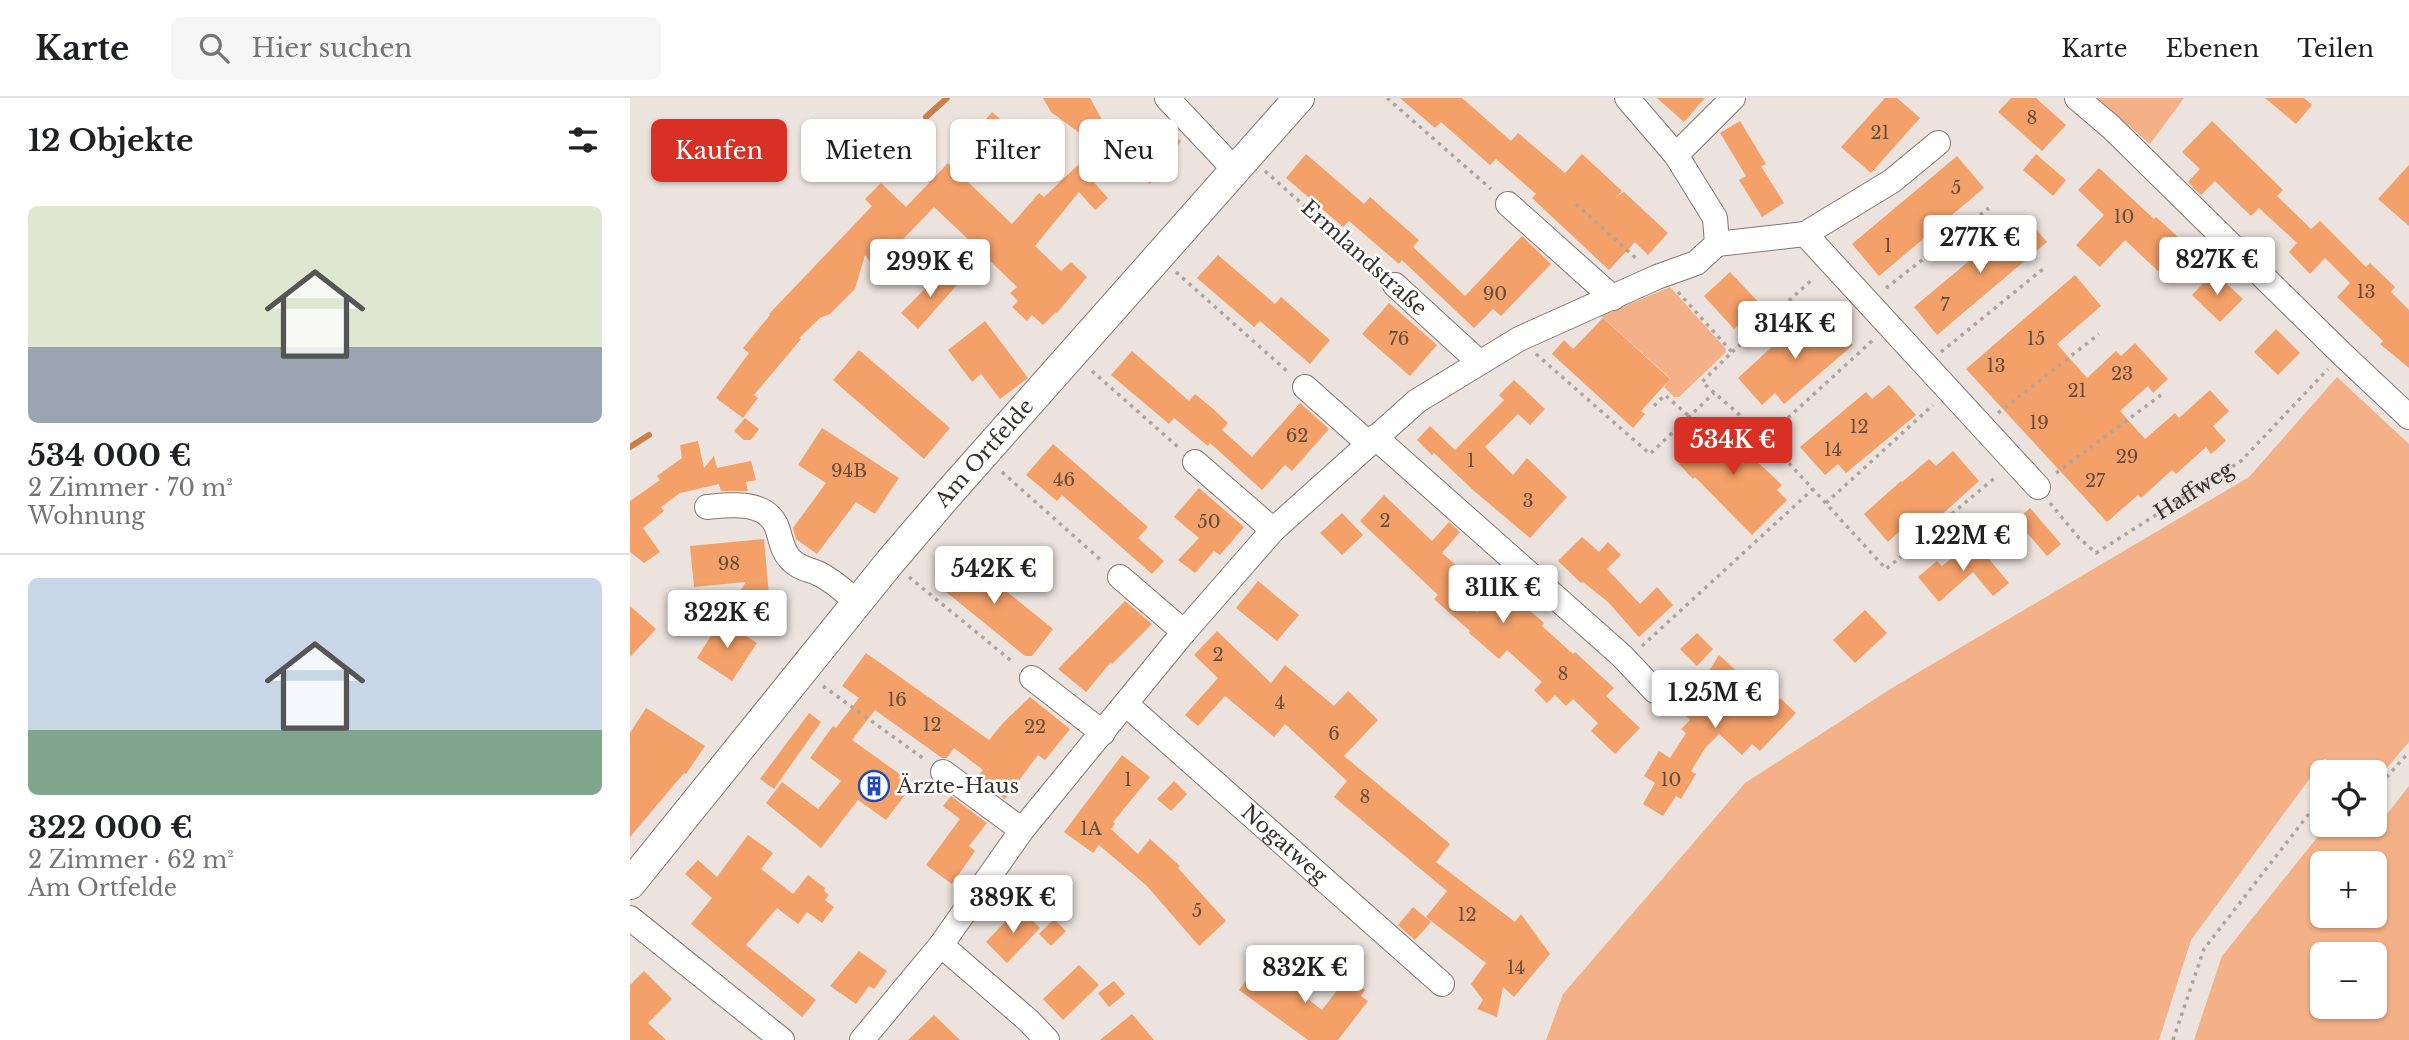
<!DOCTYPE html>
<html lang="de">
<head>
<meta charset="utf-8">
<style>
  body { margin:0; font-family:"Libre Baskerville",serif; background:#f6f6f6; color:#202124; height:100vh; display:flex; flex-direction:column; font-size:26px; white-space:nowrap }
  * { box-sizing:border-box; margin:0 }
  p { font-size:23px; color:#757577 }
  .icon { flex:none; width:38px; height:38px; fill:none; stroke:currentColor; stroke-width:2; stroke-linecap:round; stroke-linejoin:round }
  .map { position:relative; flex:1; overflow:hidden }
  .drawer { display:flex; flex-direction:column; background:#fff; width:630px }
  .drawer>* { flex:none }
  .guide { position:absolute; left:21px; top:21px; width:665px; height:63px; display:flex; gap:14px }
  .controls { position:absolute; left:1680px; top:662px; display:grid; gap:14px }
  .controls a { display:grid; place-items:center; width:77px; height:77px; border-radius:10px; background:#fff; box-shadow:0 2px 5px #0004; font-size:35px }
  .price { position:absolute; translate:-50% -60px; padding:0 16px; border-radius:7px; background:#fff; color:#222; font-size:23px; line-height:46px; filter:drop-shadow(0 2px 4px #0008) }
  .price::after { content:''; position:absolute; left:50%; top:42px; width:21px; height:16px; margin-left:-10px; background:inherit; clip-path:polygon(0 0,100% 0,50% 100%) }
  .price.on { background:#d93025; color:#fff }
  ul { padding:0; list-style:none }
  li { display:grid; align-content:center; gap:14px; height:371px; padding:0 28px }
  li+li { border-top:2px solid #e0e0e0 }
  li span { display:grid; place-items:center; height:217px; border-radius:10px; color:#555 }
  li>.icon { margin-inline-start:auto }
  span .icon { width:126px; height:126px; fill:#fffc; stroke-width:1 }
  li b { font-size:30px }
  h2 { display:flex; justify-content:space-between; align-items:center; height:84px; padding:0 28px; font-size:30px }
  .chip { padding:0 24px; border-radius:10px; background:#fff; box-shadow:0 2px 5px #0004; font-size:24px; line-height:63px }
  .chip.on { background:#d93025; color:#fff }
  header { display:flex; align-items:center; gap:42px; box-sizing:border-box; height:98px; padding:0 35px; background:#fff; border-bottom:2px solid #e0e0e0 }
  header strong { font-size:33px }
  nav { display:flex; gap:38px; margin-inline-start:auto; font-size:24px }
  .search { width:490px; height:63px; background:#f6f6f6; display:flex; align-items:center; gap:18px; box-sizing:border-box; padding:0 24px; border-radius:10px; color:#757577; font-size:26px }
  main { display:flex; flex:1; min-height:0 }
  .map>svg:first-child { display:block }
  .green { fill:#f4b187; fill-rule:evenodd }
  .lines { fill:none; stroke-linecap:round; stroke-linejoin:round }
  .stream { stroke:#cd7d46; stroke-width:6 }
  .building { fill:#f3a069 }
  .minor-casing { stroke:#807773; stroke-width:26 }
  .major-casing { stroke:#807773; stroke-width:32 }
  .path { stroke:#aca5a1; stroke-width:3.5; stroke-dasharray:3.5 5; stroke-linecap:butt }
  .minor { stroke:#fff; stroke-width:24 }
  .major { stroke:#fff; stroke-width:30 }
  .labels { text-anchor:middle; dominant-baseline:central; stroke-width:5; stroke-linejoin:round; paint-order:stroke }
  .number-label { font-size:18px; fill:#644d3e }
  .street-label { font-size:21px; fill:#35312f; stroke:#fff }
  .poi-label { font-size:21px; fill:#35312f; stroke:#fff; text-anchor:start }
</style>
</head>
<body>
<header>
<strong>Karte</strong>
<div class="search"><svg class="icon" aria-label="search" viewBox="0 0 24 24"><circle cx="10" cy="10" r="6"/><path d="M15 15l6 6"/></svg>Hier suchen</div>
<nav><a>Karte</a><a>Ebenen</a><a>Teilen</a></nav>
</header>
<main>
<section class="drawer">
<h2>12 Objekte<svg class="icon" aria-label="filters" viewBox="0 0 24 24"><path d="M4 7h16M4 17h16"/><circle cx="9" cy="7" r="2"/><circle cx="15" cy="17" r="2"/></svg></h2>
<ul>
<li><span style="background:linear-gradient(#dfe7d0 65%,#9aa5b1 0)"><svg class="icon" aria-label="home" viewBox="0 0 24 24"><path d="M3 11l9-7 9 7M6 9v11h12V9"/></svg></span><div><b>534 000 €</b><p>2 Zimmer · 70 m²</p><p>Wohnung</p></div></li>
<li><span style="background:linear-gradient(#c9d6e8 70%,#7fa58c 0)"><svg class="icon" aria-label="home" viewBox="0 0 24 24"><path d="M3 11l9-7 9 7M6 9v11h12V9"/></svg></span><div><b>322 000 €</b><p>2 Zimmer · 62 m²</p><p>Am Ortfelde</p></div></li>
</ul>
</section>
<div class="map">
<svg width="1779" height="942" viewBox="0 0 1779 942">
  <rect width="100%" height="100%" fill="#ece3de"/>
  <g class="green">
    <polygon points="1466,0 1554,0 1520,46"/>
    <polygon points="1040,189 1096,251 1095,255 1049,299 1044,299 1034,289 1040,280 971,218"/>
    <polygon points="1707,279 1779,346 1779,644 1750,678 1745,676 1745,674 1738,674 1694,661 1561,842 1529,942 916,942 933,896 1115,685 1262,590 1619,379"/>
    <path d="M 1779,688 L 1779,942 L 1564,942 L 1592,858 L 1698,726 L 1745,726 L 1745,716 L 1757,716 ZM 1692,765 L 1745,765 L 1745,817 L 1692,817 ZM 1692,856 L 1745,856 L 1745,908 L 1692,908 Z"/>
  </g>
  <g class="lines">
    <g class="stream">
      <polyline points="296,19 317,0"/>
      <polyline points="0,349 19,337"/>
    </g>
  </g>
  <g class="building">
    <polygon points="413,0 460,0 481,38 466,47 421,14"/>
    <polygon points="770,0 832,0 881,43 888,35 935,75 952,56 992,93 986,99 994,94 1038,135 1018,157 1005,144 979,172 902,100 906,96 866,61 860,67 811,24 805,30"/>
    <polygon points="1027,0 1075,0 1054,24"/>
    <polygon points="1255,0 1267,0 1290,20 1241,75 1211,49"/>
    <polygon points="1381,0 1406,0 1436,27 1412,53 1368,14"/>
    <polygon points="1635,0 1674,0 1682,7 1666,26"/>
    <polygon points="362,14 389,37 372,58 344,35"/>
    <polygon points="1110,23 1136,66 1131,68 1154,105 1132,119 1109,82 1116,78 1090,35"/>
    <polygon points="1582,23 1653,92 1647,98 1681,131 1690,123 1736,169 1740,165 1765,189 1761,194 1779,212 1779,270 1750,246 1753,243 1707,199 1720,185 1695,160 1680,176 1659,154 1667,145 1629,110 1621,118 1585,83 1571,97 1558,84 1570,71 1552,54"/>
    <polygon points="529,27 551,43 520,86 498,70"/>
    <polygon points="676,56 734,106 740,99 789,142 783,149 835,198 892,138 921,166 871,218 863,211 844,230 772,162 769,166 719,123 713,129 656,80"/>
    <polygon points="1406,56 1436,82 1423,98 1393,72"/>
    <polygon points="1327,58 1354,90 1249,178 1222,146"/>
    <polygon points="318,65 382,126 409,95 414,99 448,67 478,100 465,112 449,94 405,148 431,173 441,164 457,179 427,215 426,214 413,227 402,217 397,223 382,209 388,203 380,195 387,189 355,158 343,171 328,156 340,143 304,109 255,160 251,156 242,166 235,157 225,191 200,216 190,220 169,240 171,241 124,297 128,300 113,320 86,300 119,255 113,250 140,217 139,216 242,108 235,101 251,85 276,109"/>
    <polygon points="1779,67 1779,128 1748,101"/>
    <polygon points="1469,70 1524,121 1526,119 1559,149 1543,166 1538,161 1528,173 1495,142 1470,169 1446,147 1474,117 1448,92"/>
    <polygon points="1394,117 1417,144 1307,237 1284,209"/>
    <polygon points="588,157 645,206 651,199 700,242 680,266 630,223 624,229 567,180"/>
    <polygon points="315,170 327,187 288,231 271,215"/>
    <polygon points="1100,174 1131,207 1104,231 1074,198"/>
    <polygon points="1584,174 1613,201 1590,224 1562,197"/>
    <polygon points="1445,177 1471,208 1427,246 1457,280 1486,253 1491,258 1505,245 1538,281 1523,295 1518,288 1490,313 1515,341 1545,315 1549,320 1580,292 1599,313 1583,328 1596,343 1581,356 1576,349 1546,376 1542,372 1511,400 1508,397 1477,424 1336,271"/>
    <polygon points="759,205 807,247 780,278 732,236"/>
    <polygon points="1196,217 1223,247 1154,306 1145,295 1132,307 1108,280 1145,246 1146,248 1173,224 1180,232"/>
    <polygon points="973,220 1040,281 1011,313 1015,316 1003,330 922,256 934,242 943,251"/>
    <polygon points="355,223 398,280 370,301 351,276 342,284 318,252"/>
    <polygon points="1646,231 1670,255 1648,277 1624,254"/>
    <polygon points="229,252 320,330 294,361 203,282"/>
    <polygon points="502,253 559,303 565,296 582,310 598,325 592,332 622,359 670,305 699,331 662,373 655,367 632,392 580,345 578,348 544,320 539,326 481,277"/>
    <polygon points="884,282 915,311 900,327 888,316 855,349 883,377 897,360 937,399 900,440 843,392 804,355 802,357 787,342 800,328 825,352 874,302 869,297"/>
    <polygon points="1259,287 1286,317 1216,375 1208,366 1195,377 1170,349 1236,294 1242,301"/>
    <polygon points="1077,319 1101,343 1103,341 1152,387 1147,392 1157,402 1122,437 1065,379 1063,381 1049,366 1066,349 1056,339"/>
    <polygon points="115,320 129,331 121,342 114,342 104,333"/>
    <polygon points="192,330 269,380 245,416 226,404 187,456 166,441 163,430 196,385 168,367"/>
    <polygon points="68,343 74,370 84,358 87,370 121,363 126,382 116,384 118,393 91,393 89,386 50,395 31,409 34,413 13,430 30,454 14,465 0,454 0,403 30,382 27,378 52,360 50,347"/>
    <polygon points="423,346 518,429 508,440 534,463 522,476 432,397 427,403 396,377"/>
    <polygon points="1323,353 1349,383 1308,420 1306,418 1280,442 1271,432 1258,444 1234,416 1271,383 1272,384 1299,361 1306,368"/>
    <polygon points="569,390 614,429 590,457 584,453 565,475 548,462 569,440 544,419"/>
    <polygon points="754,397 802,443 819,424 830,434 812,455 836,476 822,491 847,514 854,506 860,511 862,508 875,519 889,503 914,525 912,528 943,556 945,554 984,590 976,598 1010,630 985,656 961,633 968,625 943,601 936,608 925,597 917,605 904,592 912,584 877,552 869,561 839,535 840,533 804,501 808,497 730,423"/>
    <polygon points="1400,410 1431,446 1417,458 1386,422"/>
    <polygon points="712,415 733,437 712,457 690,435"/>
    <polygon points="952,439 969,454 978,444 991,457 977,471 1010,506 1027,489 1043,507 1009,539 978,504 953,484 951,485 928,463"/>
    <polygon points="134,441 141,520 113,523 110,493 116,484 64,489 60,448"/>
    <polygon points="1344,443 1379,485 1363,498 1343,474 1309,504 1288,479 1307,463 1312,468"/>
    <polygon points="329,455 423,531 402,558 395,558 305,485"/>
    <polygon points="628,483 669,517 647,543 606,510"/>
    <polygon points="495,503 522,526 482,566 481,564 456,594 428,571"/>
    <polygon points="0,508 26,531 0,559"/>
    <polygon points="1235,512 1257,535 1225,565 1203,542"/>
    <polygon points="91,522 127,545 102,583 67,560"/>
    <polygon points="587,533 641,585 655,567 704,608 718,593 748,622 714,658 820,746 806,764 885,824 891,816 920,856 884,899 873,889 867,919 847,911 853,902 841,886 856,865 796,819 817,793 704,699 717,683 655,626 644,639 595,598 568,628 555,617 588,580 564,557"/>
    <polygon points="1067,535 1083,551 1067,568 1050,551"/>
    <polygon points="236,555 359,642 374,624 400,599 440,631 415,662 408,657 375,701 346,680 353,672 324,650 317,660 312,660 245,612 222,642 271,677 268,680 281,689 256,722 228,702 191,750 136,705 152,684 188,711 211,683 180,660 203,628 206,630 229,600 212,588"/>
    <polygon points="1089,557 1144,607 1150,600 1166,615 1130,653 1122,646 1112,657 1089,636 1076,649 1061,673 1066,676 1051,701 1046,698 1033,718 1013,706 1025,685 1014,678 1029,653 1040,660 1056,635 1051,631 1060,622 1053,615"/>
    <polygon points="16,610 75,648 56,676 54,675 0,739 0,635"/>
    <polygon points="179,615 191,624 144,691 130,681"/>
    <polygon points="492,657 520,679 483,724 485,726 481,731 508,756 520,741 550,768 548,770 596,823 569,848 517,788 469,747 463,755 434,734"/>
    <polygon points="544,683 557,696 541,713 527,701"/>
    <polygon points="321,698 357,725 339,748 345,753 322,786 296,767 330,721 313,708"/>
    <polygon points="118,737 143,755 131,771 163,796 178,777 195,790 194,793 199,797 195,802 204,809 192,825 177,814 168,826 147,810 116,847 186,902 172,919 61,826 82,800 55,776 68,762 87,779"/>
    <polygon points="389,809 410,830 377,865 356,844"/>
    <polygon points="783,809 801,824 785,842 768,827"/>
    <polygon points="424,821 436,833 421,848 409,836"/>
    <polygon points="229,853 257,873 244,891 239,888 226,906 200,888"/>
    <polygon points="630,864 692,912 717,879 735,892 731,898 738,903 708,942 678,942 609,892"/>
    <polygon points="449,867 469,887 433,922 413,901"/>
    <polygon points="14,873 42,901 18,925 36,942 0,942 0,887"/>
    <polygon points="484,883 495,896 479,909 468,895"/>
    <polygon points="502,916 524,942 470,942"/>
    <polygon points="304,917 330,942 278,942"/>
  </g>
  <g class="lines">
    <g class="minor-casing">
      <g id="minor">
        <polyline points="537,0 605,72"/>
        <polyline points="997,0 1046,57 1085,120 1087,146"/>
        <polyline points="1447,0 1481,29 1712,256 1779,319"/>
        <polyline points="1046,57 1103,0"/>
        <polyline points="878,106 983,200"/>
        <polyline points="1175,136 1262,83 1308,45"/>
        <polyline points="1087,146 1175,136 1408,389"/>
        <polyline points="765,187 849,264"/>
        <polyline points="675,289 738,345"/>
        <polyline points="745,339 992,558 1025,593"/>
        <polyline points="565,364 643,432"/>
        <path d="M 77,409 C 99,407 134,402 146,427 C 151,439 151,451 160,461 C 170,472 182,471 193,478 C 206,485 216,495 227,504"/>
        <polyline points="490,479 554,534"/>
        <polyline points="402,580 473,635"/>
        <path id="s2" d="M 497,607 L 812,886"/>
        <polyline points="313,674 392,732"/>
        <polyline points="0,820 152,942"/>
        <polyline points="311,847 399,923 417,942"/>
        <polyline points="232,942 311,847 392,732 554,534 643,432 787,303 889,241 1027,179 1066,165 1087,146"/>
      </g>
    </g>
    <g class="major-casing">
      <g id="major">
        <path id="s3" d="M 0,786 L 260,464 L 319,395 L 669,0"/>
      </g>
    </g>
    <g class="path">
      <polyline points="757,0 861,91"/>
      <polyline points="635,73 747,172"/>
      <polyline points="946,106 1009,163"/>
      <polyline points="546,174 658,274"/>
      <polyline points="1256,190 1359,110"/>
      <polyline points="1048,194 1102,254 1072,284 1136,340 1243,242"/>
      <polyline points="1102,254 1184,180"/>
      <polyline points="1311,254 1413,171"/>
      <polyline points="906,256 1020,356 1084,295"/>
      <polyline points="462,273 548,349"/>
      <polyline points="1024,308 1035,297 1060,319"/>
      <polyline points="1368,315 1469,236"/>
      <polyline points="1136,340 1256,471 1367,378"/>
      <polyline points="372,374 473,464"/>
      <polyline points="1426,375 1531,297"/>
      <polyline points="1196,405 1303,307"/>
      <path id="s1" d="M 1420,405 L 1449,440 L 1466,455 L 1611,363 L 1698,271"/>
      <polyline points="279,479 384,565"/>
      <polyline points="1012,548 1183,391"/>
      <polyline points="193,588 294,661"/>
      <polyline points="1745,692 1779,654"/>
      <polyline points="1543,942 1574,851 1692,699"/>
    </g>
    <use href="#minor" class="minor"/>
    <use href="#major" class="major"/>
  </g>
  <defs>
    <g id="building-ring" transform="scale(1.575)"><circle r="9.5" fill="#fff" stroke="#1d4cba" stroke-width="1.5"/><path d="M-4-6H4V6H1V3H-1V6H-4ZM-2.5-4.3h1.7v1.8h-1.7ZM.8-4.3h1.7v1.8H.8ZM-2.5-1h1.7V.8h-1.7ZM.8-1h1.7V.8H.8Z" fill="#1d4cba"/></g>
  </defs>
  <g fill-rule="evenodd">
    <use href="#building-ring" x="244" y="688"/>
  </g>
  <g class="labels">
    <g class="number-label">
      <text x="1402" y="20">8</text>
      <text x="1250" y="35">21</text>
      <text x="1326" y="90">5</text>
      <text x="1494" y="119">10</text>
      <text x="1258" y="148">1</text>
      <text x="1736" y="194">13</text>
      <text x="865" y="196">90</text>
      <text x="1315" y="207">7</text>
      <text x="769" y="241">76</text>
      <text x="1406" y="241">15</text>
      <text x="1366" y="268">13</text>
      <text x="1492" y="276">23</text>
      <text x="1447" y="293">21</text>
      <text x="1409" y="325">19</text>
      <text x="1229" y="329">12</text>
      <text x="667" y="338">62</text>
      <text x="1203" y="352">14</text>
      <text x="1497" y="359">29</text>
      <text x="841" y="363">1</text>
      <text x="219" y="373">94B</text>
      <text x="434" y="382">46</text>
      <text x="1465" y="383">27</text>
      <text x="898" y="403">3</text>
      <text x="755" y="423">2</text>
      <text x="579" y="424">50</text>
      <text x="99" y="466">98</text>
      <text x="588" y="557">2</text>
      <text x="933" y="576">8</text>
      <text x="267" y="602">16</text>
      <text x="650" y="605">4</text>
      <text x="302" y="627">12</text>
      <text x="405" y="629">22</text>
      <text x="704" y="636">6</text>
      <text x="498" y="682">1</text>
      <text x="1041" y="682">10</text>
      <text x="735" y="699">8</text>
      <text x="461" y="731">1A</text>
      <text x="567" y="813">5</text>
      <text x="837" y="817">12</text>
      <text x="886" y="870">14</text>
    </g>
    <g class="street-label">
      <text transform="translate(734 160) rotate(42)">Ermlandstraße</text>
      <text stroke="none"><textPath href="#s3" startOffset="558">Am Ortfelde</textPath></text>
      <text stroke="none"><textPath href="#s1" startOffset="184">Haffweg</textPath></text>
      <text stroke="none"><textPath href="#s2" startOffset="210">Nogatweg</textPath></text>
    </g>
    <g class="poi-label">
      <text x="267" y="688">Ärzte-Haus</text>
    </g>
  </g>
</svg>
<div class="controls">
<a><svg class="icon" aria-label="locate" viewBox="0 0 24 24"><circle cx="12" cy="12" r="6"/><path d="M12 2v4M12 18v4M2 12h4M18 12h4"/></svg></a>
<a>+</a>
<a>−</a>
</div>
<b class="price" style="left:1350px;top:177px">277K €</b>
<b class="price" style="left:1587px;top:199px">827K €</b>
<b class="price" style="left:300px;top:201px">299K €</b>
<b class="price" style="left:1165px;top:263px">314K €</b>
<b class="price on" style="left:1103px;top:379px">534K €</b>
<b class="price" style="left:1333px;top:475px">1.22M €</b>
<b class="price" style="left:364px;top:508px">542K €</b>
<b class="price" style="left:873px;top:527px">311K €</b>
<b class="price" style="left:97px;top:552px">322K €</b>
<b class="price" style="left:1085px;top:632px">1.25M €</b>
<b class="price" style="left:383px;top:837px">389K €</b>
<b class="price" style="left:675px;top:907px">832K €</b>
<div class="guide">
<a class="chip on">Kaufen</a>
<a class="chip">Mieten</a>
<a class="chip">Filter</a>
<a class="chip">Neu</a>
</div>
</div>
</main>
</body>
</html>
